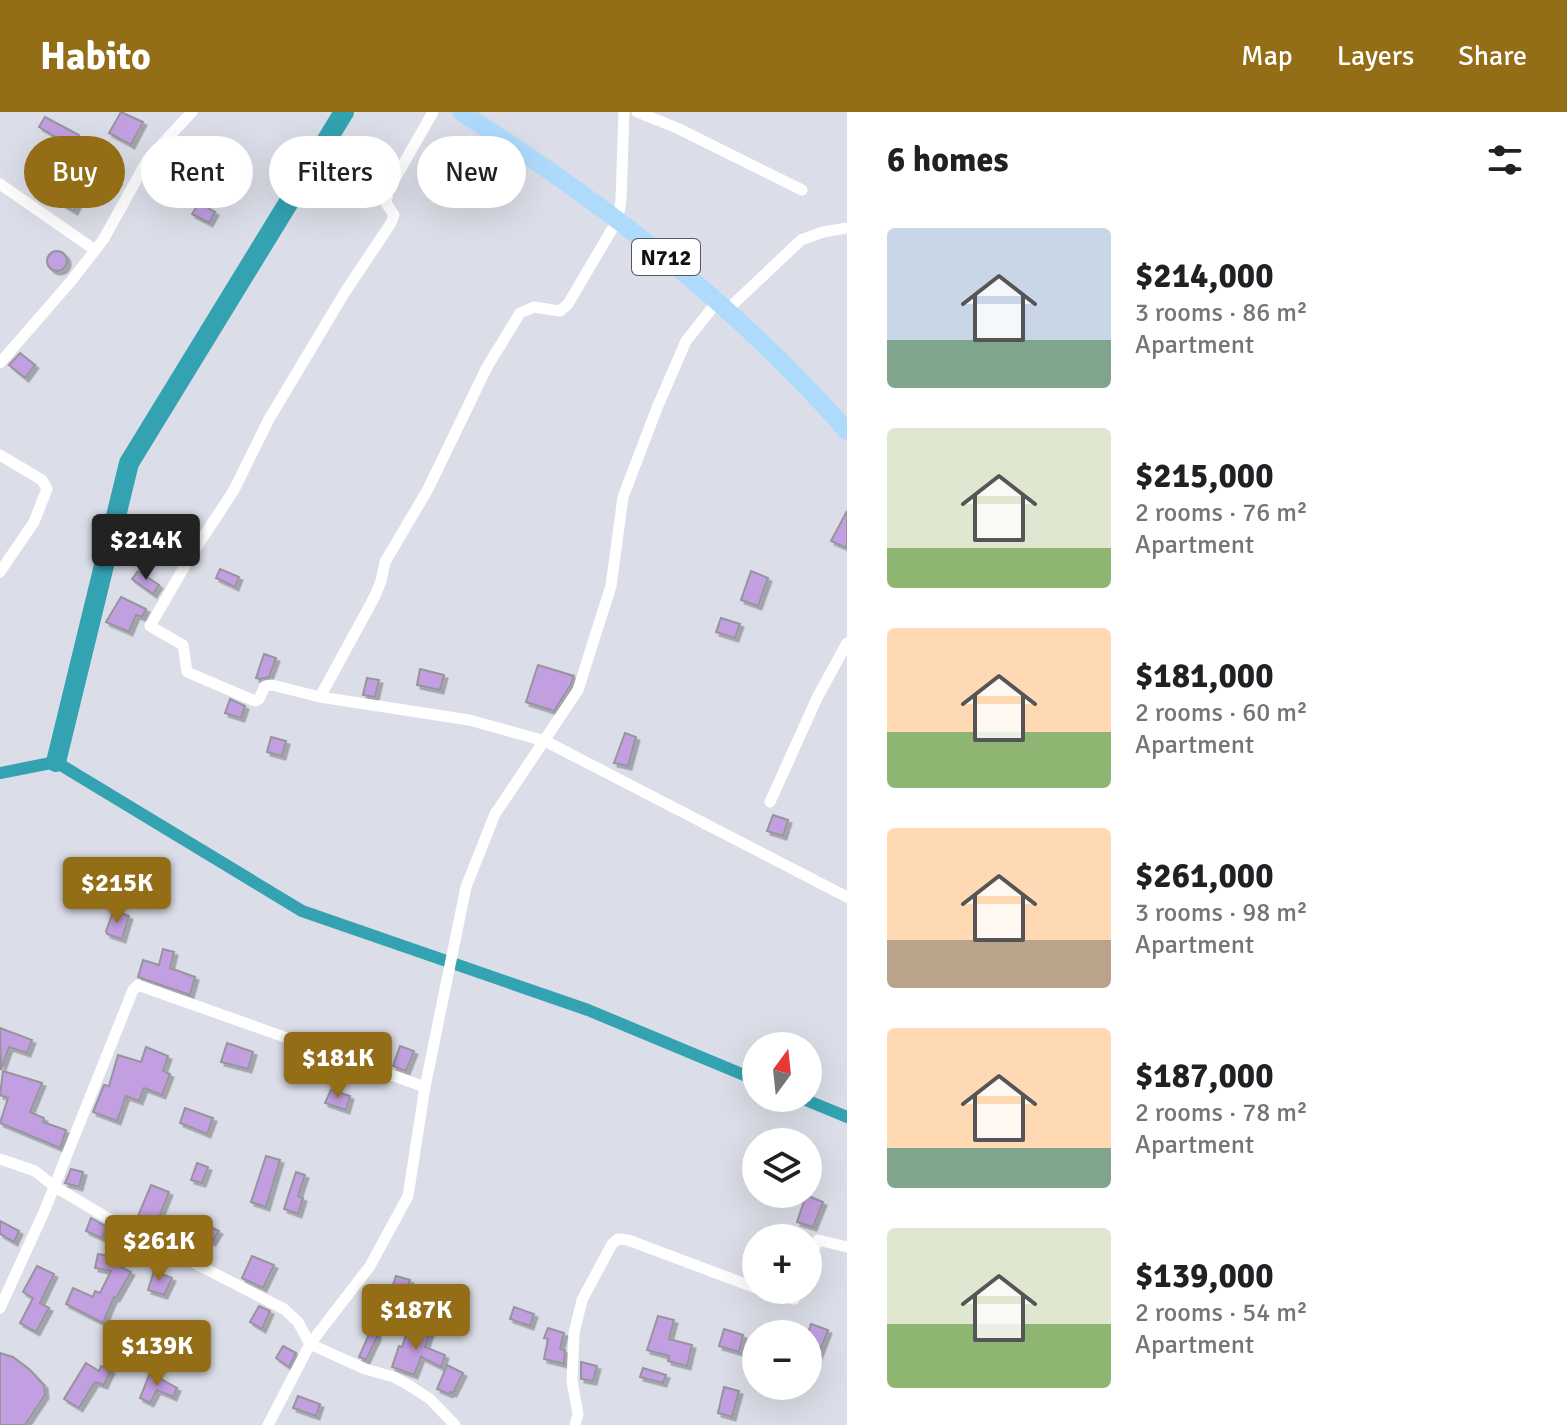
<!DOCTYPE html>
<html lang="en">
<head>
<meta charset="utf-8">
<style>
  body { margin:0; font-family:Signika,sans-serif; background:#f2f2f2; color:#202124; height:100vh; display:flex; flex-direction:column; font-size:30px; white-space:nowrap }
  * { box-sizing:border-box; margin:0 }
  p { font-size:26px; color:#757577 }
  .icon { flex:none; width:44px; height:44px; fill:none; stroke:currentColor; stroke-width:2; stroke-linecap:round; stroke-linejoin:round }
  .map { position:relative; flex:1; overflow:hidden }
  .side { display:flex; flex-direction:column; background:#fff; width:720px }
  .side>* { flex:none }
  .banner { position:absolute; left:24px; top:24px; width:702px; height:72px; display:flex; gap:16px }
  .needle { width:52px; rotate:15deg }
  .buttons { position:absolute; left:742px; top:920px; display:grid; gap:16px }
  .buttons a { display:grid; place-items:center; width:80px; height:80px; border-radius:50%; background:#fff; box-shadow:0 8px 32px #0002; font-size:40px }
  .price { position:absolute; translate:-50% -68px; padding:0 18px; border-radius:8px; background:#936e16; color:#fff; font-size:26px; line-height:52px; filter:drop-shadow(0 2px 4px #0008) }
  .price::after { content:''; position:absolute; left:50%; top:48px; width:24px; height:18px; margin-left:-12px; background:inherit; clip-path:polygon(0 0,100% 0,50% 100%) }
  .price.current { background:#222; color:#fff }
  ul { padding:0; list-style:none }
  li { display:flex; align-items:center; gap:24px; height:200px; padding:0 40px }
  li span { display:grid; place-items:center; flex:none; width:224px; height:160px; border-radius:8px; color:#555 }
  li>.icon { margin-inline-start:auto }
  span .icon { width:96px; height:96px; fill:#fffc; stroke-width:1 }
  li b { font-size:34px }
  h2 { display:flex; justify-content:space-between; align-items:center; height:96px; padding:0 40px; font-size:34px }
  .tag { padding:0 28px; border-radius:36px; background:#fff; box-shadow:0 8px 32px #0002; font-size:28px; line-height:72px }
  .tag.current { background:#936e16; color:#fff }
  header { display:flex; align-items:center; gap:48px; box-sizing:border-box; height:112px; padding:0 40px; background:#936e16; color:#fff }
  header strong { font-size:38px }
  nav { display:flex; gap:44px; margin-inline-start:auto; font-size:28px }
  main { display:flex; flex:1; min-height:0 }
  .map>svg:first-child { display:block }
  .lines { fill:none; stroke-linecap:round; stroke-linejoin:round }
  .canal { stroke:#33a2b1; stroke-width:12 }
  .river { stroke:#33a2b1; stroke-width:20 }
  .building { fill:#c29fe0; stroke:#98949d; stroke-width:2; filter:url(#shadow) }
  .minor { stroke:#fff; stroke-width:11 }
  .trunk { stroke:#aedbfc; stroke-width:18 }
  .labels { text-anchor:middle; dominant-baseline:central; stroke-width:6; stroke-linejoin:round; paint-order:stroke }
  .shield { fill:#fff; stroke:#58585a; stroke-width:2 }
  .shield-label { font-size:22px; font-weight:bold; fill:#101114 }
</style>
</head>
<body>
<header>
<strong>Habito</strong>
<nav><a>Map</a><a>Layers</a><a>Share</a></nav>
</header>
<main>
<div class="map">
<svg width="847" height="1313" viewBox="0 0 847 1313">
  <defs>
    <filter id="shadow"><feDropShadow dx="3.5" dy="3.5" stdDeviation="0" flood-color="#0004"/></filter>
  </defs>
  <rect width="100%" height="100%" fill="#dbdee8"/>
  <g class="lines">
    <g class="canal">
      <polyline points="0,661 56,650 302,799 588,898 756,968"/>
      <polyline points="801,986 847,1005"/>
    </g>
    <polyline class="river" points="56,650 129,351 344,0"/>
  </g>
  <g class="building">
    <polygon points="121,0 143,10 131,33 109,21"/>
    <polygon points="45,5 79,23 71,34 39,15"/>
    <polygon points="72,70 86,77 74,99 60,91"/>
    <polygon points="199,91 215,100 209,111 192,102"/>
    <circle cx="57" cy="149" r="10"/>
    <polygon points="20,241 35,253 25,266 9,253"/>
    <polygon points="847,399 847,436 831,429"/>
    <polygon points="220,457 239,465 235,475 216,466"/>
    <polygon points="138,459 159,473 153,482 132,467"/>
    <polygon points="751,459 768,466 758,494 741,488"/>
    <polygon points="121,485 146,497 142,505 136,503 129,520 106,510"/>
    <polygon points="721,506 740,512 735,526 716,520"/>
    <polygon points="264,542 276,546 269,565 260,567 256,566"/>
    <polygon points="538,553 574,564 570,574 554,599 526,590"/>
    <polygon points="420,557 444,563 440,578 417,573"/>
    <polygon points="367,566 379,568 375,585 363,583"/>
    <polygon points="230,587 245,594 241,606 225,601"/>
    <polygon points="625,621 636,625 628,654 614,651"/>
    <polygon points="271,625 286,629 282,644 267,640"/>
    <polygon points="773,703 788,708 783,724 767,719"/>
    <polygon points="114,798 129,804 122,827 107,822 106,819"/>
    <polygon points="163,837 174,840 170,856 195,865 190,883 138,865 143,848 159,853"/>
    <polygon points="0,916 32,928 27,941 9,935 1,958"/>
    <polygon points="227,931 253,940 248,957 221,950"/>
    <polygon points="400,934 414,939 406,959 393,954"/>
    <polygon points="146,935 168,944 163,959 170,962 162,983 144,976 139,989 126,984 117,1009 93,1000 104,973 109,974 118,943 141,950"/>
    <polygon points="3,959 42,971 30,1000 44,1006 43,1010 66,1018 60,1036 0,1011 8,986 0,983"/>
    <polygon points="331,978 350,984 346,998 325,991"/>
    <polygon points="185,996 213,1006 207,1022 180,1011"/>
    <polygon points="266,1044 280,1048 266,1095 251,1090"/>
    <polygon points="197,1051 208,1055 202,1071 191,1068"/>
    <polygon points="71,1057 83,1060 79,1075 65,1071"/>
    <polygon points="296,1060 305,1063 298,1084 303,1086 298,1102 284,1097"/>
    <polygon points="151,1073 169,1080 153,1120 135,1111"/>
    <polygon points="806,1083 823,1090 813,1115 797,1110"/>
    <polygon points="91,1106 107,1115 102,1126 86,1119"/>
    <polygon points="0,1109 19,1119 14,1130 0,1122"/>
    <polygon points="198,1109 219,1119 212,1130 193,1120"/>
    <polygon points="98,1142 110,1144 109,1149 131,1160 116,1186 114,1185 103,1211 66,1192 73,1176 93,1185 95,1179 100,1181 111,1159 95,1156"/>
    <polygon points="252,1144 274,1153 263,1176 242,1166"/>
    <polygon points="37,1154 54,1162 40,1191 49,1196 36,1220 20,1211 33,1186 23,1180"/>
    <polygon points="154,1159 172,1166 164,1183 148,1178"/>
    <polygon points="396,1164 410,1168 393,1210 378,1203 385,1187 388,1188"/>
    <polygon points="259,1194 270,1199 262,1217 250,1210"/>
    <polygon points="514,1195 534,1202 530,1214 510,1207"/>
    <polygon points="658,1204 674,1208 669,1227 692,1233 687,1254 668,1249 669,1244 647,1238"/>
    <polygon points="811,1212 828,1218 816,1249 808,1246 808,1221"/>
    <polygon points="409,1214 430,1221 425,1235 445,1243 441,1255 421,1245 414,1263 392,1255 399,1234 402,1235"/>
    <polygon points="548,1216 564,1221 560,1237 565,1238 564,1252 544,1247 548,1227 544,1226"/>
    <polygon points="724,1217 743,1223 739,1240 719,1234"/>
    <polygon points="370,1220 377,1221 377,1225 366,1248 359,1245"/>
    <polygon points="283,1234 296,1241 289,1255 276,1246"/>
    <polygon points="0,1241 13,1245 29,1257 44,1273 45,1283 25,1313 0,1313"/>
    <polygon points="581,1250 597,1254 593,1269 581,1267"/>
    <polygon points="86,1251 99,1259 101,1254 111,1258 104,1273 95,1270 79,1296 64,1287"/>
    <polygon points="447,1253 463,1261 453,1281 450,1280 449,1282 437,1277"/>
    <polygon points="643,1256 666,1263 663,1271 640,1265"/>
    <polygon points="150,1261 177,1276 173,1285 157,1278 150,1291 140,1286"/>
    <polygon points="724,1275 739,1279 732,1305 718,1301"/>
    <polygon points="298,1284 320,1292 316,1304 293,1296"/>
  </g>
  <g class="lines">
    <g class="minor">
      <polyline points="433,0 388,79 386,91 394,103 391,111 345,180 269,307 234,378 190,445 150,514 183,533 187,560 255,589 259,587 265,574 272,573 320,585 469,608 545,629 847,785"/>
      <polyline points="637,0 677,16 802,78"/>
      <polyline points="0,72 95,138"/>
      <polyline points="727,198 801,128 823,120 847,116"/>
      <polyline points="0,251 72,168 103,128 148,47 192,0"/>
      <polyline points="0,343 42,368 47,377 34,410 0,460"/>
      <polyline points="320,585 375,484 381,469 385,450 428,377 487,255 520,201 534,195 560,199 568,192 618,107 621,88 624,0"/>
      <polyline points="770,690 817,586 847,531"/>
      <polyline points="0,1047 35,1059 55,1075 118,1112 284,1197 298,1210 310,1232 370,1154 408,1084 425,975 466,775 495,702 578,578 611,474 623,385 657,296 686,229 717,190"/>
      <polyline points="808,1150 818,1128 847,1135"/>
      <polyline points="763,1178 794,1187 798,1178"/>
      <polyline points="0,1196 44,1100 133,878 138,873 425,975"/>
      <polyline points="268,1313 310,1232 365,1257 394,1265 410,1274 430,1287 455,1313"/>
      <polyline points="575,1313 578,1302 572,1269 574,1221 582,1188 612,1132 618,1127 628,1128 756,1176"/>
    </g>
    <path class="trunk" d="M 461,0 C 605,92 733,190 847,319"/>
  </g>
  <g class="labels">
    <rect class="shield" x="632" y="127" width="68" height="36" rx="6"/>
    <g class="shield-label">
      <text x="666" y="145">N712</text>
    </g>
  </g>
</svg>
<div class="buttons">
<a><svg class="needle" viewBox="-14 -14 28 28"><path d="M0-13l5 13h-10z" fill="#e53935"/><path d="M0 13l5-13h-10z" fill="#757577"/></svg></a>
<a><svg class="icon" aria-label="layers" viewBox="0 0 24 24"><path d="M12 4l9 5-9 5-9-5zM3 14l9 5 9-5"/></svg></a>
<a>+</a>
<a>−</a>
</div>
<b class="price current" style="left:146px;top:470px">$214K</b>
<b class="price" style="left:117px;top:813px">$215K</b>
<b class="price" style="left:338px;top:988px">$181K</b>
<b class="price" style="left:159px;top:1171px">$261K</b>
<b class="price" style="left:416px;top:1240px">$187K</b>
<b class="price" style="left:157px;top:1276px">$139K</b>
<div class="banner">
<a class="tag current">Buy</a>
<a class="tag">Rent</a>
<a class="tag">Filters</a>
<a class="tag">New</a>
</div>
</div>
<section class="side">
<h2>6 homes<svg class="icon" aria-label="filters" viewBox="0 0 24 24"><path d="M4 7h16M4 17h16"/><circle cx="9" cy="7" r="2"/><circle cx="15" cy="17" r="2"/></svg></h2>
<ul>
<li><span style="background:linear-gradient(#c9d6e8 70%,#7fa58c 0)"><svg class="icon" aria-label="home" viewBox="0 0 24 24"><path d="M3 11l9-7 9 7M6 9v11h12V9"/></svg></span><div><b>$214,000</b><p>3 rooms · 86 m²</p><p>Apartment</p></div></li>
<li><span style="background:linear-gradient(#dfe7d0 75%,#8fb573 0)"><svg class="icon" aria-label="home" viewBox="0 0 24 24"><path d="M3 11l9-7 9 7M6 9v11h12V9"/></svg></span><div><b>$215,000</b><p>2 rooms · 76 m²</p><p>Apartment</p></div></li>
<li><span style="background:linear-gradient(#ffd9b3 65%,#8fb573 0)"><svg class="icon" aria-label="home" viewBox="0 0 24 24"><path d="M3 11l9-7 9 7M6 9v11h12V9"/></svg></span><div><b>$181,000</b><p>2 rooms · 60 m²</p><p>Apartment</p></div></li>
<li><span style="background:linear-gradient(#ffd9b3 70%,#b9a48a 0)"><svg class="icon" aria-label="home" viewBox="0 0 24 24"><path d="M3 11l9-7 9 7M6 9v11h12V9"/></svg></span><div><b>$261,000</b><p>3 rooms · 98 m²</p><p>Apartment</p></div></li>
<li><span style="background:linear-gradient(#ffd9b3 75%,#7fa58c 0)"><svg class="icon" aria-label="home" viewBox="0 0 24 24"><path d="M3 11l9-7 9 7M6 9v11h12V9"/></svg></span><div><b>$187,000</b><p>2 rooms · 78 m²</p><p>Apartment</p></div></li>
<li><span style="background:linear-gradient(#dfe7d0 60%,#8fb573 0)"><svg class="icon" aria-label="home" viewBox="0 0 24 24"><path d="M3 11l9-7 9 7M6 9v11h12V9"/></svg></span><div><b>$139,000</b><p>2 rooms · 54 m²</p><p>Apartment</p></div></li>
</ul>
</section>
</main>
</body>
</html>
